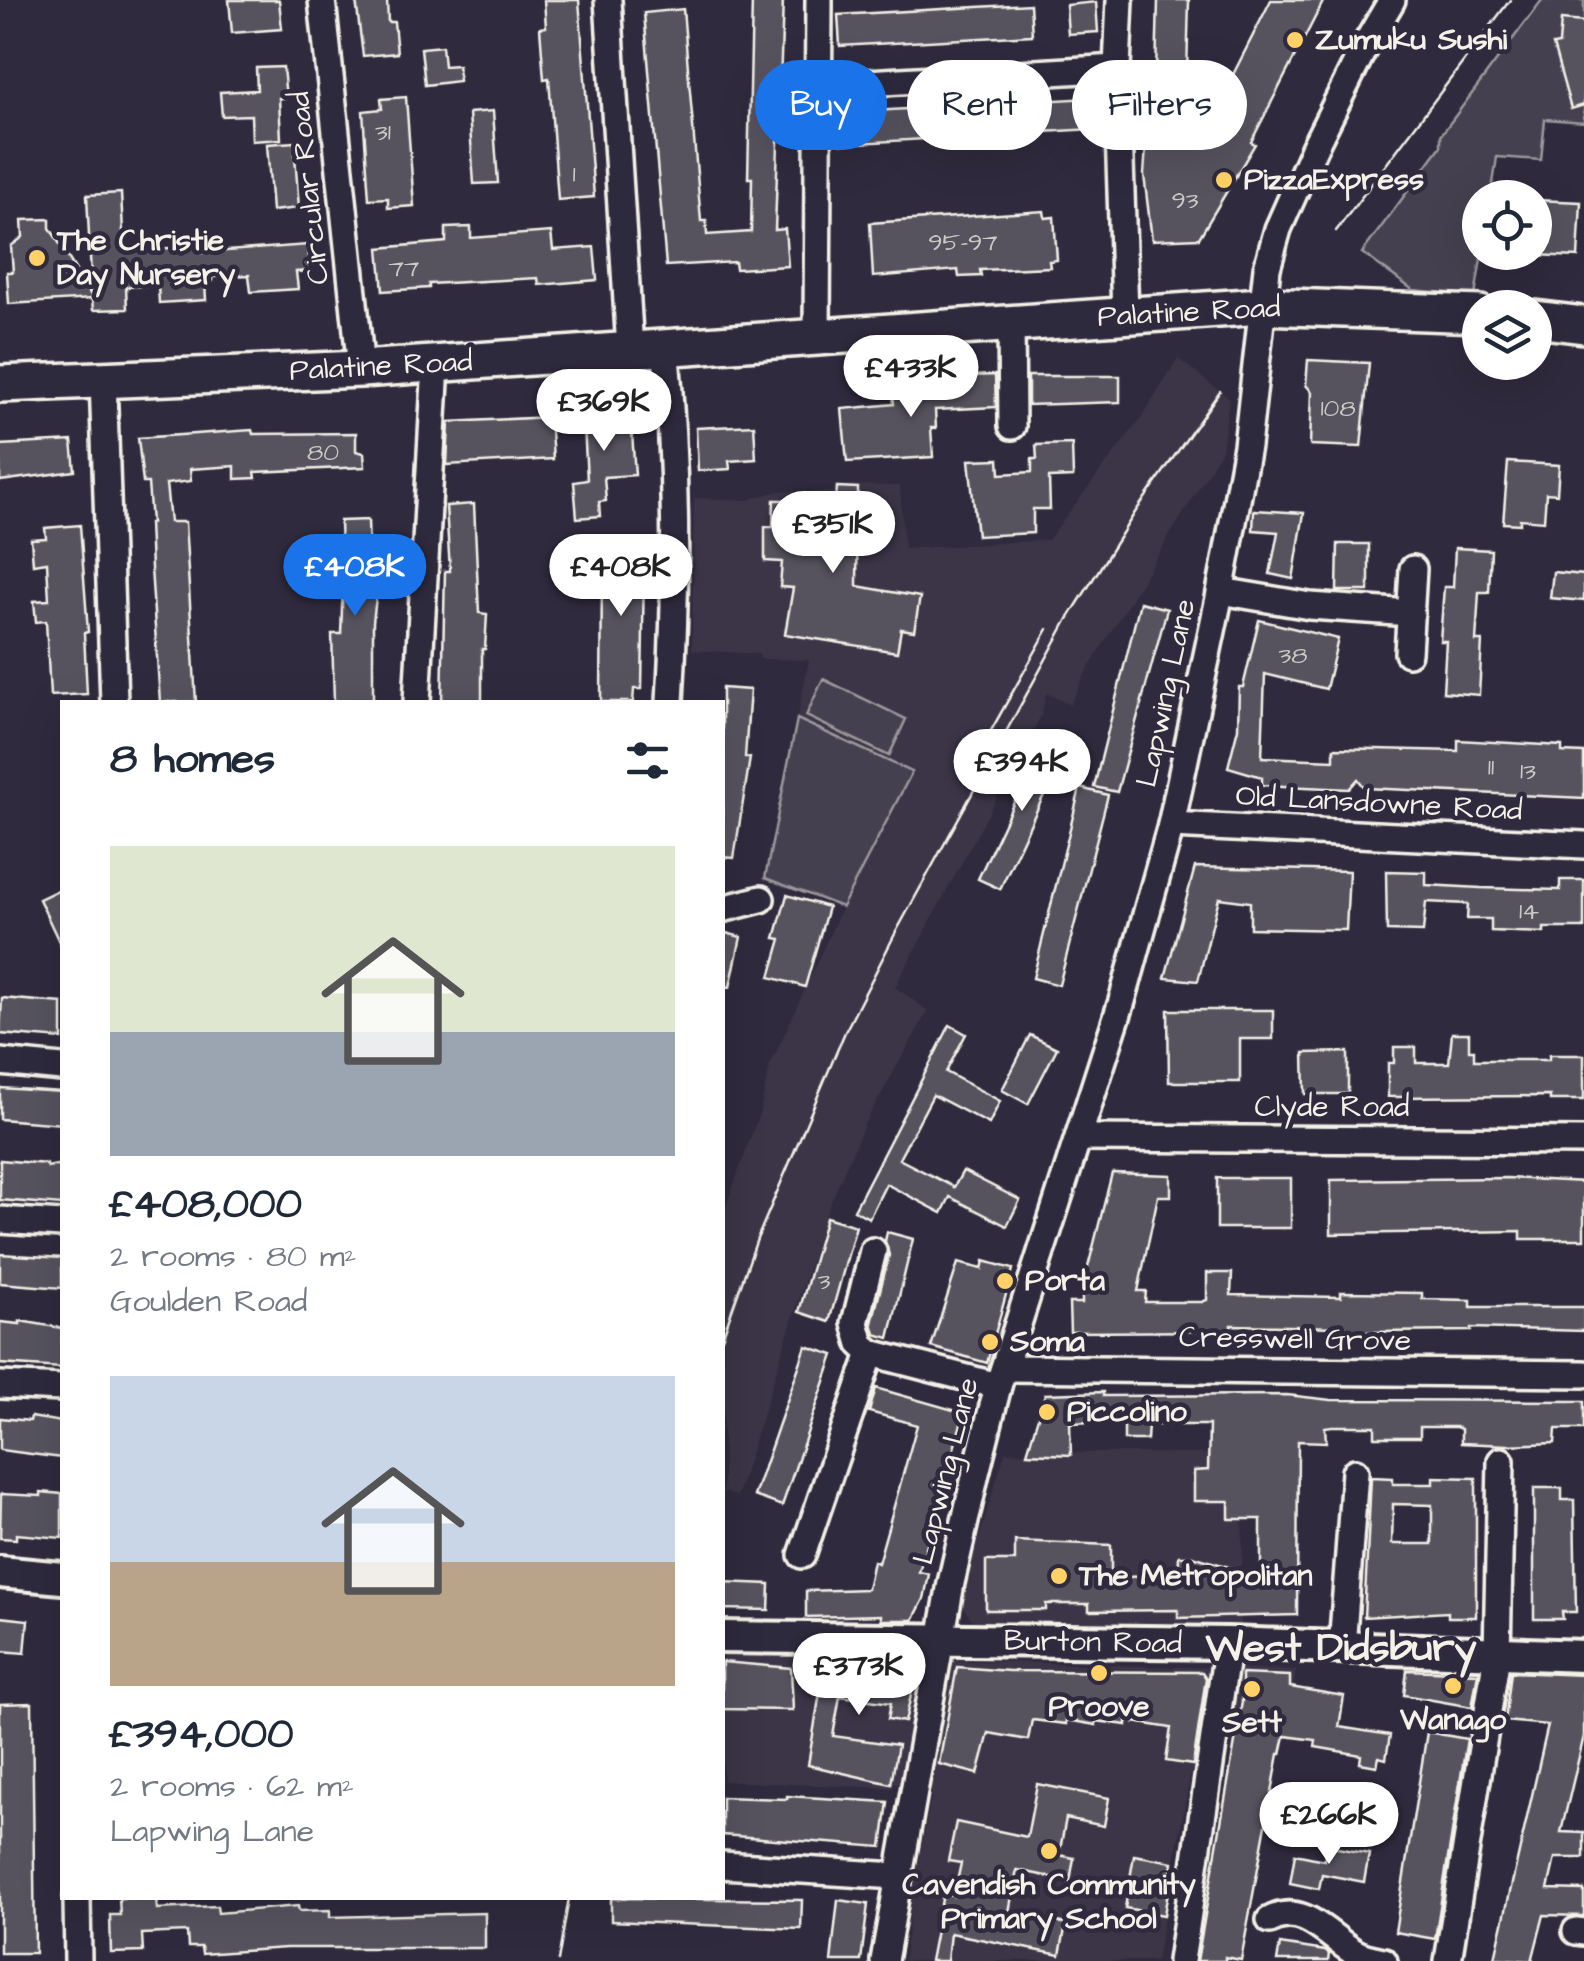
<!DOCTYPE html>
<html lang="en">
<head>
<meta charset="utf-8">
<style>
  body { margin:0; font-family:"Architects Daughter",sans-serif; background:#f2f2f3; color:#1f2937; height:100vh; display:flex; flex-direction:column; font-size:38px; white-space:nowrap }
  * { box-sizing:border-box; margin:0 }
  p { font-size:32px; color:#747a83 }
  .icon { flex:none; width:55px; height:55px; fill:none; stroke:currentColor; stroke-width:2; stroke-linecap:round; stroke-linejoin:round }
  .map { position:relative; flex:1; overflow:hidden }
  .sheet { position:absolute; left:60px; top:700px; width:665px; height:1200px; display:flex; flex-direction:column; background:#fff; border-radius:0px; box-shadow:0 10px 40px #0002 }
  .sheet>* { flex:none }
  .banner { position:absolute; left:755px; top:60px; width:678px; height:90px; display:flex; gap:20px }
  .tools { position:absolute; left:1462px; top:180px; display:grid; gap:20px }
  .tools a { display:grid; place-items:center; width:90px; height:90px; border-radius:50%; background:#fff; box-shadow:0 10px 40px #0002; font-size:50px }
  .price { position:absolute; translate:-50% -85px; padding:0 22px; border-radius:35px; background:#fff; color:#222; font-size:32px; line-height:65px; filter:drop-shadow(0 2px 5px #0008) }
  .price::after { content:''; position:absolute; left:50%; top:60px; width:30px; height:22px; margin-left:-15px; background:inherit; clip-path:polygon(0 0,100% 0,50% 100%) }
  .price.active { background:#1a73e8; color:#fff }
  ul { padding:0; list-style:none }
  li { display:grid; align-content:center; gap:20px; height:530px; padding:0 50px }
  li span { display:grid; place-items:center; height:310px; border-radius:0px; color:#555 }
  li>.icon { margin-inline-start:auto }
  span .icon { width:180px; height:180px; fill:#fffc; stroke-width:1 }
  li b { font-size:42px }
  h2 { display:flex; justify-content:space-between; align-items:center; height:120px; padding:0 50px; font-size:42px }
  .chip { padding:0 35px; border-radius:45px; background:#fff; box-shadow:0 10px 40px #0002; font-size:35px; line-height:90px }
  .chip.active { background:#1a73e8; color:#fff }
  .map>svg:first-child { display:block }
  .built { fill:#3b3647 }
  .green { fill:#454050; stroke:#9c989c; stroke-width:2.5 }
  .building { fill:#56525f; stroke:#f4f1e8; stroke-width:2.5; fill-rule:evenodd }
  .lines { fill:none; stroke-linecap:round; stroke-linejoin:round }
  .minor-casing { stroke:#f4f1e8; stroke-width:32 }
  .tertiary-casing { stroke:#f4f1e8; stroke-width:38 }
  .secondary-casing { stroke:#f4f1e8; stroke-width:42 }
  .minor { stroke:#2f2a3d; stroke-width:25 }
  .tertiary { stroke:#2f2a3d; stroke-width:30 }
  .secondary { stroke:#2f2a3d; stroke-width:35 }
  .tram { stroke:#f4f1e8; stroke-width:2.5 }
  .poi-dot { fill:#ffd166; stroke:#2f2a3d; stroke-width:4 }
  .labels { text-anchor:middle; dominant-baseline:central; stroke-width:9; stroke-linejoin:round; paint-order:stroke }
  .number-label { font-size:25px; fill:#ccc9c6 }
  .poi-label { font-size:30px; font-weight:bold; fill:#f4f1e8; stroke:#2f2a3d; text-anchor:start }
  .street-label { font-size:30px; fill:#f4f1e8; stroke:#2f2a3d }
  .district-label { font-size:40px; font-weight:bold; fill:#f4f1e8; stroke:#2f2a3d }
</style>
</head>
<body>
<div class="map">
<svg width="1584" height="1961" viewBox="0 0 1584 1961">
  <rect width="100%" height="100%" fill="#2f2a3d"/>
  <filter id="ink" filterUnits="userSpaceOnUse"><feTurbulence type="fractalNoise" baseFrequency=".01" numOctaves="2"/><feDisplacementMap in="SourceGraphic" scale="20" xChannelSelector="R" yChannelSelector="G"/><feConvolveMatrix kernelMatrix="1 2 1 2 8 2 1 2 1" color-interpolation-filters="sRGB"/></filter>
  <g filter="url(#ink)">
    <g class="built">
      <polygon points="1178,359 1229,398 1222,450 1084,676 1070,705 1046,693 1042,714 895,987 928,1011 865,1123 826,1213 737,1496 723,1492 723,1215 760,1111 770,1066 842,907 765,878 809,660 760,659 759,654 692,650 694,498 747,500 779,491 834,492 835,485 900,486 904,549 1048,540 1142,417"/>
      <polygon points="1005,1452 1244,1454 1241,1627 988,1625 973,1621 961,1605 962,1594"/>
      <polygon points="723,1656 900,1659 1296,1670 1287,1732 1233,1723 1221,1776 1191,1772 1156,1961 904,1961 912,1898 932,1792 893,1783 892,1788 723,1781"/>
    </g>
    <g class="green">
      <polygon points="1542,0 1584,0 1584,122 1545,119 1541,160 1497,157 1491,197 1480,198 1482,253 1475,296 1413,290 1362,253 1441,146 1441,135"/>
      <polygon points="823,679 906,719 889,756 806,716"/>
      <polygon points="797,719 912,772 842,907 765,878"/>
    </g>
    <g class="building">
      <polygon points="229,0 279,0 282,29 232,33"/>
      <polygon points="356,0 387,0 388,22 394,22 397,53 363,56"/>
      <polygon points="544,0 579,0 594,197 558,200 549,78 544,79 540,28 546,27"/>
      <polygon points="752,0 783,0 775,230 785,229 788,266 736,269 735,262 666,266 644,13 683,9 701,221 706,221 707,235 751,232 752,178 748,178"/>
      <polygon points="1158,0 1189,0 1187,74 1156,73"/>
      <polygon points="1271,0 1324,0 1251,142 1255,144 1199,238 1152,240 1144,175 1149,103 1216,108"/>
      <polygon points="1096,2 1098,32 1068,34 1066,5"/>
      <polygon points="1030,4 1032,35 840,46 838,15"/>
      <polygon points="1561,20 1584,22 1584,105 1571,109 1553,45 1559,44"/>
      <polygon points="442,46 444,66 458,65 459,81 425,85 421,48"/>
      <polygon points="283,67 286,98 279,98 281,139 252,141 251,115 222,116 220,92 257,90 256,68"/>
      <polygon points="406,97 414,206 388,208 388,198 369,199 363,111 382,109 381,99"/>
      <polygon points="1090,98 1092,129 842,144 840,113"/>
      <polygon points="493,111 498,183 474,184 469,113"/>
      <polygon points="294,142 299,208 272,211 267,144"/>
      <polygon points="121,193 124,251 200,246 200,253 308,245 310,271 296,272 298,289 251,292 249,275 212,277 212,282 205,282 206,300 159,303 158,285 126,287 127,309 93,310 92,299 9,304 7,272 13,272 11,246 23,237 22,220 50,219 50,228 92,297 87,195"/>
      <polygon points="1536,200 1581,202 1578,257 1535,255"/>
      <polygon points="1044,211 1045,218 1054,217 1057,260 1049,261 1050,267 980,270 981,276 959,277 958,270 873,277 870,223"/>
      <polygon points="471,227 471,238 551,232 553,250 594,247 597,280 539,285 538,278 429,284 429,288 383,291 379,248 446,242 446,228"/>
      <polygon points="1308,360 1369,363 1361,447 1310,445 1312,392 1306,385"/>
      <polygon points="995,375 996,407 935,410 936,428 931,428 933,457 847,462 842,409 894,404 893,393 946,390 945,377"/>
      <polygon points="1028,376 1120,376 1120,402 1028,405"/>
      <polygon points="630,404 635,475 604,477 606,501 599,502 600,516 577,518 574,482 587,480 583,407"/>
      <polygon points="550,417 553,459 447,465 449,422"/>
      <polygon points="754,425 756,459 729,461 730,469 698,471 696,428"/>
      <polygon points="252,430 253,434 356,433 356,451 364,453 365,467 255,472 256,478 235,479 235,466 190,469 191,481 166,484 170,522 185,522 196,702 160,702 151,568 149,523 151,523 148,483 143,483 138,438"/>
      <polygon points="72,441 75,471 0,481 0,445"/>
      <polygon points="1072,444 1073,477 1049,478 1050,509 1033,509 1033,533 977,536 969,460 999,459 1000,474 1032,472 1032,459 1037,459 1036,445"/>
      <polygon points="1508,462 1559,465 1557,494 1546,493 1544,521 1520,519 1520,524 1503,523"/>
      <polygon points="837,487 858,488 857,586 920,597 914,631 901,629 897,652 785,634 793,588 780,587 782,562 765,561 765,527 773,527 774,500 836,500"/>
      <polygon points="474,504 479,613 487,614 485,649 482,649 482,702 442,702 445,571 450,571 446,506"/>
      <polygon points="1254,510 1304,513 1293,579 1270,574 1278,532 1253,530"/>
      <polygon points="368,520 370,581 378,581 373,622 373,702 334,702 332,634 341,634 344,555 341,555 340,521"/>
      <polygon points="80,525 88,632 84,633 87,694 50,696 46,621 36,622 34,601 49,600 47,562 33,564 31,539 46,538 45,528"/>
      <polygon points="641,542 644,569 642,689 634,689 633,702 601,702 602,567 590,567 589,545"/>
      <polygon points="1338,544 1369,544 1369,591 1337,591"/>
      <polygon points="1455,548 1491,550 1489,592 1479,592 1476,641 1482,641 1479,695 1443,692 1446,641 1440,641 1444,587 1453,587"/>
      <polygon points="1553,572 1584,575 1584,601 1550,598"/>
      <polygon points="1140,602 1167,609 1117,792 1094,787"/>
      <polygon points="1259,620 1338,639 1326,689 1265,674 1262,757 1334,760 1334,748 1458,751 1458,740 1562,746 1562,752 1584,753 1584,798 1365,788 1358,779 1349,789 1262,785 1262,777 1228,767 1238,728 1239,687 1243,687"/>
      <polygon points="722,688 750,690 745,757 750,758 734,858 722,857"/>
      <polygon points="1043,740 1065,750 1000,889 978,879"/>
      <polygon points="1080,788 1108,795 1059,985 1033,978"/>
      <polygon points="1195,867 1349,871 1346,930 1250,928 1250,902 1219,898 1198,981 1165,978"/>
      <polygon points="1386,871 1426,872 1426,885 1481,888 1560,890 1560,880 1584,880 1584,928 1544,928 1544,933 1491,931 1491,919 1467,919 1468,904 1426,902 1423,932 1387,931"/>
      <polygon points="62,888 62,948 39,899"/>
      <polygon points="787,895 828,907 805,987 770,977 781,939 775,938"/>
      <polygon points="722,932 741,937 730,987 722,986"/>
      <polygon points="2,998 62,1003 62,1039 0,1034"/>
      <polygon points="1168,1010 1273,1010 1273,1039 1240,1039 1240,1082 1169,1082"/>
      <polygon points="950,1025 966,1034 946,1072 1000,1101 989,1124 933,1095 899,1159 954,1187 963,1171 1020,1200 1007,1226 950,1197 942,1213 886,1184 869,1218 854,1210"/>
      <polygon points="1452,1033 1469,1033 1469,1050 1474,1050 1474,1060 1549,1060 1549,1055 1584,1055 1584,1100 1550,1100 1550,1096 1388,1097 1388,1063 1394,1063 1394,1047 1416,1047 1416,1063 1449,1063"/>
      <polygon points="1030,1035 1057,1048 1028,1104 1002,1090"/>
      <polygon points="1348,1052 1348,1094 1305,1094 1304,1053"/>
      <polygon points="0,1088 62,1092 62,1124 0,1119"/>
      <polygon points="0,1160 46,1164 47,1167 62,1164 62,1205 0,1200"/>
      <polygon points="1112,1173 1171,1175 1171,1196 1158,1196 1138,1291 1146,1291 1145,1302 1202,1302 1207,1300 1207,1273 1232,1273 1231,1295 1341,1297 1341,1292 1422,1293 1422,1299 1471,1300 1471,1307 1584,1307 1584,1331 1471,1328 1471,1331 1374,1332 1341,1332 1341,1327 1231,1325 1231,1331 1070,1332 1069,1303 1082,1303 1082,1275 1086,1275"/>
      <rect x="1217" y="1178" width="74" height="50"/>
      <polygon points="1507,1178 1584,1182 1584,1239 1521,1239 1521,1231 1331,1234 1331,1180"/>
      <polygon points="826,1217 856,1226 829,1322 799,1312"/>
      <polygon points="887,1232 913,1239 889,1338 875,1334 872,1323 889,1255 885,1241"/>
      <polygon points="0,1254 62,1258 62,1288 0,1283"/>
      <polygon points="984,1261 1013,1269 987,1363 931,1347 958,1263 982,1269"/>
      <polygon points="20,1321 62,1328 62,1368 0,1364 0,1322 20,1324"/>
      <polygon points="806,1346 834,1355 782,1506 754,1496"/>
      <polygon points="876,1388 964,1413 919,1572 929,1574 924,1599 913,1620 881,1620 881,1615 806,1617 806,1591 867,1589 873,1561 878,1563 917,1425 869,1412"/>
      <polygon points="1103,1392 1103,1396 1287,1395 1331,1400 1584,1401 1584,1429 1556,1429 1555,1443 1507,1445 1461,1443 1461,1429 1456,1427 1420,1427 1420,1437 1375,1437 1375,1426 1332,1426 1325,1427 1326,1442 1298,1441 1297,1615 1178,1618 1178,1610 1089,1611 1089,1604 1046,1604 1046,1610 986,1610 986,1561 1015,1561 1015,1541 1111,1545 1111,1577 1178,1576 1179,1556 1193,1556 1261,1577 1261,1519 1229,1519 1229,1501 1194,1501 1194,1471 1208,1470 1209,1425 1148,1425 1147,1440 1124,1440 1124,1425 1120,1425 1120,1421 1070,1423 1071,1455 1027,1453 1045,1394"/>
      <polygon points="31,1417 62,1422 62,1458 0,1450 0,1418 30,1421"/>
      <path d="M 1371,1477 L 1393,1478 L 1393,1484 L 1433,1484 L 1433,1477 L 1476,1478 L 1476,1617 L 1448,1617 L 1448,1612 L 1364,1617 ZM 1393,1504 L 1432,1505 L 1432,1544 L 1392,1544 Z"/>
      <polygon points="1534,1488 1562,1488 1562,1500 1574,1500 1576,1612 1562,1612 1563,1619 1534,1619"/>
      <polygon points="41,1492 62,1494 62,1538 16,1534 16,1539 0,1538 1,1494 41,1496"/>
      <polygon points="722,1582 770,1584 769,1610 722,1609"/>
      <polygon points="0,1617 28,1620 25,1653 0,1651"/>
      <polygon points="722,1662 791,1668 793,1710 722,1709"/>
      <polygon points="825,1662 912,1666 916,1673 905,1722 888,1719 891,1703 840,1696 833,1736 898,1745 891,1784 808,1765"/>
      <polygon points="957,1667 1009,1671 1202,1672 1206,1678 1193,1765 1166,1761 1171,1728 1127,1721 1127,1725 1096,1721 1096,1725 1066,1720 1066,1724 1032,1720 1028,1740 989,1733 978,1774 939,1764"/>
      <polygon points="1407,1670 1478,1673 1472,1707 1404,1695"/>
      <polygon points="1511,1672 1584,1675 1584,1736 1561,1832 1584,1833 1584,1858 1555,1858 1548,1889 1584,1890 1584,1916 1544,1915 1532,1961 1495,1958 1548,1725 1505,1721"/>
      <polygon points="1242,1674 1290,1676 1290,1687 1344,1696 1339,1727 1390,1735 1386,1759 1379,1757 1377,1766 1360,1763 1361,1755 1315,1747 1316,1740 1285,1736 1281,1754 1279,1754 1241,1960 1225,1957 1225,1961 1197,1961 1242,1702"/>
      <polygon points="32,1703 35,1953 0,1953 0,1704"/>
      <polygon points="1427,1732 1467,1739 1435,1939 1395,1932"/>
      <polygon points="1037,1784 1109,1798 1104,1826 1066,1818 1059,1855 1074,1858 1070,1881 1017,1870 1009,1912 1066,1924 1060,1955 950,1933 947,1961 930,1961 943,1894 954,1896 961,1863 948,1861 956,1822 1027,1837"/>
      <polygon points="787,1796 888,1802 882,1847 722,1835 722,1797 787,1799"/>
      <polygon points="1327,1846 1369,1854 1364,1882 1322,1874 1319,1889 1290,1883 1295,1854 1324,1860"/>
      <polygon points="1134,1855 1173,1862 1164,1915 1125,1908"/>
      <polygon points="119,1898 156,1898 157,1909 217,1906 218,1913 298,1906 299,1911 330,1910 330,1917 485,1913 485,1948 286,1948 202,1954 201,1947 188,1947 187,1932 142,1934 143,1952 111,1953 110,1915 120,1915"/>
      <polygon points="611,1898 802,1900 801,1929 611,1921"/>
      <polygon points="838,1900 868,1904 861,1961 831,1961"/>
      <polygon points="1280,1944 1325,1951 1329,1954 1328,1961 1277,1961"/>
    </g>
    <g class="lines">
      <g class="minor-casing">
        <g id="minor">
          <polyline points="322,0 361,369"/>
          <polyline points="608,0 630,349"/>
          <polyline points="1120,0 1117,68 1125,314"/>
          <polyline points="817,86 1117,68"/>
          <polyline points="1011,324 1012,426"/>
          <polyline points="817,335 819,0"/>
          <path d="M 665,346 C 677,465 677,584 670,702"/>
          <polyline points="103,378 114,702"/>
          <polyline points="1221,591 1310,606 1411,613"/>
          <polyline points="1408,653 1413,569"/>
          <polyline points="417,702 436,364"/>
          <polyline points="1171,825 1584,845"/>
          <polyline points="722,909 761,899"/>
          <polyline points="0,1062 62,1068"/>
          <polyline points="1079,1138 1584,1141"/>
          <polyline points="0,1220 62,1224"/>
          <polyline points="871,1353 998,1386"/>
          <polyline points="871,1353 861,1344 855,1323 873,1251"/>
          <polyline points="1005,1368 1584,1374"/>
          <polyline points="0,1385 62,1388"/>
          <polyline points="802,1555 871,1353"/>
          <polyline points="1342,1648 1355,1472"/>
          <polyline points="722,1865 897,1876"/>
          <polyline points="77,1898 78,1961"/>
          <path d="M 1270,1920 C 1303,1902 1328,1936 1354,1952 C 1364,1958 1373,1959 1384,1961"/>
          <polyline points="1576,1931 1584,1932"/>
          <polyline points="884,1961 951,1583 976,1473 998,1386 1122,1001 1171,825 1219,598 1247,446 1267,268 1278,229 1314,148 1366,44 1392,0"/>
          <polyline points="1181,1961 1228,1643"/>
          <polyline points="1448,1961 1497,1655 1501,1461"/>
        </g>
      </g>
      <g class="tertiary-casing">
        <g id="tertiary">
          <polyline points="0,1572 62,1578"/>
          <polyline points="722,1637 1228,1643 1584,1656"/>
        </g>
      </g>
      <g class="secondary-casing">
        <g id="secondary">
          <polyline points="1535,319 1584,325"/>
          <polyline points="0,384 361,369 1262,306 1480,314"/>
        </g>
      </g>
      <use href="#minor" class="minor"/>
      <use href="#tertiary" class="tertiary"/>
      <use href="#secondary" class="secondary"/>
      <g class="tram">
        <polyline points="1336,231 1510,0"/>
        <polyline points="965,777 1048,629"/>
        <polyline points="722,1338 757,1239 789,1164 845,1032 896,932 1068,619 1136,511 1220,391"/>
        <polyline points="558,1961 569,1898"/>
      </g>
    </g>
  </g>
  <g class="poi-dot">
    <circle cx="1295" cy="40" r="10"/>
    <circle cx="1224" cy="180" r="10"/>
    <circle cx="37" cy="258" r="10"/>
    <circle cx="1005" cy="1281" r="10"/>
    <circle cx="990" cy="1342" r="10"/>
    <circle cx="1047" cy="1412" r="10"/>
    <circle cx="1059" cy="1576" r="10"/>
    <circle cx="1099" cy="1673" r="10"/>
    <circle cx="1453" cy="1686" r="10"/>
    <circle cx="1252" cy="1689" r="10"/>
    <circle cx="1049" cy="1851" r="10"/>
  </g>
  <g class="labels">
    <g class="number-label">
      <text x="383" y="132">31</text>
      <text x="574" y="174">1</text>
      <text x="1185" y="200">93</text>
      <text x="963" y="242">95-97</text>
      <text x="404" y="268">77</text>
      <text x="1338" y="408">108</text>
      <text x="323" y="452">80</text>
      <text x="1293" y="655">38</text>
      <text x="1491" y="767">11</text>
      <text x="1528" y="771">13</text>
      <text x="1529" y="911">14</text>
      <text x="824" y="1281">3</text>
    </g>
    <g class="poi-label">
      <text x="1315" y="40">Zumuku Sushi</text>
      <text x="1244" y="180">PizzaExpress</text>
      <text x="57" y="241">The Christie<tspan x="57" dy="34">Day Nursery</tspan></text>
      <text x="1025" y="1281">Porta</text>
      <text x="1010" y="1342">Soma</text>
      <text x="1067" y="1412">Piccolino</text>
      <text x="1079" y="1576">The Metropolitan</text>
      <text x="1099" y="1707" text-anchor="middle">Proove</text>
      <text x="1453" y="1720" text-anchor="middle">Wanago</text>
      <text x="1252" y="1723" text-anchor="middle">Sett</text>
      <text x="1049" y="1885" text-anchor="middle">Cavendish Community<tspan x="1049" dy="34">Primary School</tspan></text>
    </g>
    <g class="street-label">
      <text transform="translate(309 188) rotate(-96)">Circular Road</text>
      <text transform="translate(1189 312) rotate(-3)">Palatine Road</text>
      <text transform="translate(381 366) rotate(-3)">Palatine Road</text>
      <text transform="translate(1166 693) rotate(-78)">Lapwing Lane</text>
      <text transform="translate(1379 803) rotate(3)">Old Lansdowne Road</text>
      <text x="1332" y="1107">Clyde Road</text>
      <text transform="translate(1295 1339) rotate(1)">Cresswell Grove</text>
      <text transform="translate(946 1471) rotate(-76)">Lapwing Lane</text>
      <text transform="translate(1093 1642) rotate(1)">Burton Road</text>
    </g>
    <g class="district-label">
      <text x="1341" y="1648">West Didsbury</text>
    </g>
  </g>
</svg>
<div class="tools">
<a><svg class="icon" aria-label="locate" viewBox="0 0 24 24"><circle cx="12" cy="12" r="6"/><path d="M12 2v4M12 18v4M2 12h4M18 12h4"/></svg></a>
<a><svg class="icon" aria-label="layers" viewBox="0 0 24 24"><path d="M12 4l9 5-9 5-9-5zM3 14l9 5 9-5"/></svg></a>
</div>
<b class="price" style="left:911px;top:420px">£433K</b>
<b class="price" style="left:604px;top:454px">£369K</b>
<b class="price" style="left:833px;top:576px">£351K</b>
<b class="price active" style="left:355px;top:619px">£408K</b>
<b class="price" style="left:621px;top:619px">£408K</b>
<b class="price" style="left:1022px;top:814px">£394K</b>
<b class="price" style="left:859px;top:1718px">£373K</b>
<b class="price" style="left:1329px;top:1867px">£266K</b>
<div class="banner">
<a class="chip active">Buy</a>
<a class="chip">Rent</a>
<a class="chip">Filters</a>
</div>
<section class="sheet">
<h2>8 homes<svg class="icon" aria-label="filters" viewBox="0 0 24 24"><path d="M4 7h16M4 17h16"/><circle cx="9" cy="7" r="2"/><circle cx="15" cy="17" r="2"/></svg></h2>
<ul>
<li><span style="background:linear-gradient(#dfe7d0 60%,#9aa5b1 0)"><svg class="icon" aria-label="home" viewBox="0 0 24 24"><path d="M3 11l9-7 9 7M6 9v11h12V9"/></svg></span><div><b>£408,000</b><p>2 rooms · 80 m²</p><p>Goulden Road</p></div></li>
<li><span style="background:linear-gradient(#c9d6e8 60%,#b9a48a 0)"><svg class="icon" aria-label="home" viewBox="0 0 24 24"><path d="M3 11l9-7 9 7M6 9v11h12V9"/></svg></span><div><b>£394,000</b><p>2 rooms · 62 m²</p><p>Lapwing Lane</p></div></li>
</ul>
</section>
</div>
</body>
</html>
